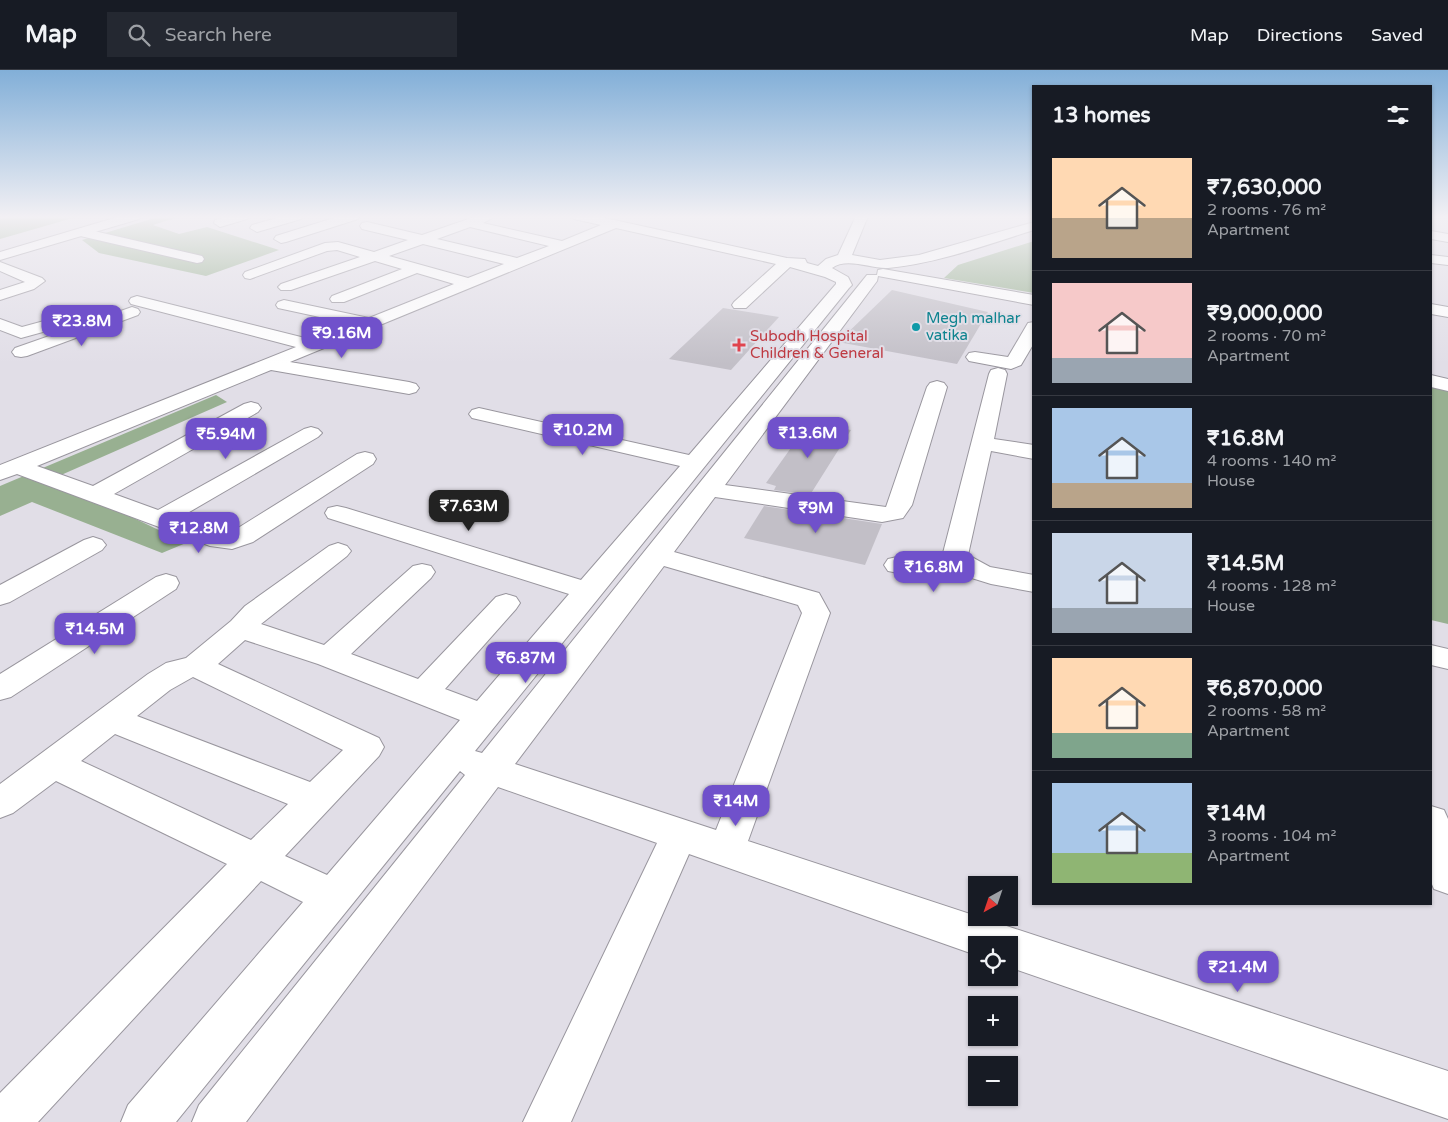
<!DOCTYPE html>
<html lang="en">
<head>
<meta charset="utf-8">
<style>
  body { margin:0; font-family:"Varela Round",sans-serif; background:#242831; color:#f1f3f6; height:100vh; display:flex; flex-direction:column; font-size:19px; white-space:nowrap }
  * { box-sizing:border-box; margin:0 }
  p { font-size:16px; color:#9ea1a6 }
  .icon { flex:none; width:28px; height:28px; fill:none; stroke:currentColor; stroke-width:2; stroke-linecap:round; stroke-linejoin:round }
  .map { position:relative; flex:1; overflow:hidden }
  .panel { position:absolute; left:1032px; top:15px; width:400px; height:820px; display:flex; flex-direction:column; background:#171b24; border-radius:0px; box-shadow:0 1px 4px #0004 }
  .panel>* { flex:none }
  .needle { width:32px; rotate:220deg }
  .controls { position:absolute; left:968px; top:806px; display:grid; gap:10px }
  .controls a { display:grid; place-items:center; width:50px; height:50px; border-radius:0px; background:#171b24; box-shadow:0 1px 4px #0004; font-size:25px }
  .price { position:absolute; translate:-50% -42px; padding:0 11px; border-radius:10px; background:#7051cb; color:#fff; font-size:16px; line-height:32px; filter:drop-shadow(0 1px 2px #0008) }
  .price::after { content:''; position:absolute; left:50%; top:30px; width:15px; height:11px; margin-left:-8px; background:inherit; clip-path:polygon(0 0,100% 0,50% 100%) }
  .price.current { background:#222; color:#fff }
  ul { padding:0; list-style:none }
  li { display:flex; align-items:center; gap:15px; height:125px; padding:0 20px }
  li+li { border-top:1px solid #363941 }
  li span { display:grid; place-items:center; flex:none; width:140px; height:100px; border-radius:0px; color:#555 }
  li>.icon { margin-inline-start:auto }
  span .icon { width:60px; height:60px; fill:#fffc; stroke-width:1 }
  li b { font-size:21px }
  h2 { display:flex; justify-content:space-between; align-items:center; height:60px; padding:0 20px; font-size:21px }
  header { display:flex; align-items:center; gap:30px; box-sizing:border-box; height:70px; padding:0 25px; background:#171b24; border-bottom:1px solid #363941 }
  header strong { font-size:24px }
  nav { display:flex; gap:28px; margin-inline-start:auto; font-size:18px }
  .search { width:350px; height:45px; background:#242831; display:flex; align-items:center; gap:12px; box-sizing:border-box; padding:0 18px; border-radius:0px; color:#9ea1a6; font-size:19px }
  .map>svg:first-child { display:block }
  .forest { fill:#98b091 }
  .building { fill:#c2bfc7 }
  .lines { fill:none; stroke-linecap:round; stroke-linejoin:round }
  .minor-casing { stroke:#99969e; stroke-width:2 }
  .major-casing { stroke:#99969e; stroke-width:2 }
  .minor { fill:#fff; fill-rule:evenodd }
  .major { fill:#fff; fill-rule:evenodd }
  .culture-dot { fill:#0f9aa8; stroke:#e1dee7; stroke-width:2 }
  .health-dot { fill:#e0444e; stroke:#e1dee7; stroke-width:2 }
  .labels { text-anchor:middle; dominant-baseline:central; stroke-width:4; stroke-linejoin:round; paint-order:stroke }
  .far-culture-label { font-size:15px; fill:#0d838f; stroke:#e1dee7; text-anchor:start }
  .far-health-label { font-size:15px; fill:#be3a42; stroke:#e1dee7; text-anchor:start }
</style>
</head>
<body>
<header>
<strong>Map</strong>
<div class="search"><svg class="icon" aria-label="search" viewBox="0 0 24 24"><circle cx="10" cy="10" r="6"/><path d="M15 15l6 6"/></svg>Search here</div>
<nav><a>Map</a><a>Directions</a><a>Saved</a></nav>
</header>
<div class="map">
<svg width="1448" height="1052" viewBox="0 0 1448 1052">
  <rect width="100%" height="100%" fill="#e1dee7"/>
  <g class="forest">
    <polygon points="11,146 80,146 0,169 0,149"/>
    <polygon points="161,146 181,146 153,155 179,164 207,157 279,180 206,206 99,183 82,170"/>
    <polygon points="1034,171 1034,223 944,208 958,195"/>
    <polygon points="1431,316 1448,319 1448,554 1431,550"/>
    <polygon points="216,325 227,332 52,409 186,473 162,483 32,432 0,446 0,416"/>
  </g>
  <g class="building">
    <polygon points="892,220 988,242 957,294 838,272"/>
    <polygon points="723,238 779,247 731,300 669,289"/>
    <polygon points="810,351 851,360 810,425 774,420 776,416 766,413"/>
    <polygon points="764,436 882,454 865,495 744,468"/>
  </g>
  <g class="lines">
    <g class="minor-casing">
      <g id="minor">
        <polygon points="229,146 249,146 247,149 220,157 214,153 215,150"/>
        <polygon points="283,146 303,146 301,149 257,162 250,158 252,155"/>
        <polygon points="340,146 360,146 358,149 286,172 281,173 274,169 276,166"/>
        <path d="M 477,146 L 496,146 L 483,153 L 562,171 L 601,155 L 574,149 L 572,146 L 596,146 L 787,188 L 805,189 L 807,193 L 818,196 L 826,189 L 838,185 L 856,146 L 868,146 L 852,185 L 880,190 L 919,185 L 1034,152 L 1034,160 C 986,175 939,193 888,198 C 871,199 847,187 832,198 L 848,207 L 852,215 L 849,218 L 475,681 L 482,683 L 867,205 L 877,205 L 878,200 L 883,199 L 1034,225 L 1034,235 L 878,206 L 877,211 L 725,415 L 886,437 L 927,317 L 930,313 L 937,311 L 944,313 L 947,317 L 912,435 L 903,448 L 882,452 L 715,427 L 674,482 L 819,523 L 830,543 L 748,771 L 1448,1001 L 1448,1049 L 1009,897 L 1009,875 L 976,875 L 976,885 L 689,784 L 571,1052 L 523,1052 L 657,773 L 498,717 L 246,1052 L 192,1052 L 199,1035 L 465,705 L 460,701 L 176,1052 L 121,1052 L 128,1035 L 303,832 L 261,811 L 38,1052 L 0,1052 L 0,1023 L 227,794 L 56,711 L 13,743 L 0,748 L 0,714 L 148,604 L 166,593 L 186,588 L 231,551 L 245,536 L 329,476 L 338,473 L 347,476 L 351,481 L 347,486 L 261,554 L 324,575 L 413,496 L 422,494 L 431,496 L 435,502 L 431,508 L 351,584 L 418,609 L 496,527 L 506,524 L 516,527 L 520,533 L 516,539 L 445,619 L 477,631 L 569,524 L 328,448 L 325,443 L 328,438 L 337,436 L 346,438 L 581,510 L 680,396 L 472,348 L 469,344 L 472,340 L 479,338 L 689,385 L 836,214 L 836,212 L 825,207 L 790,197 L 746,238 L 734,238 L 732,235 L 734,232 L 776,194 L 616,158 L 290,292 L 409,312 L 416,314 L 419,318 L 416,322 L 409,324 L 271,300 L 37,396 L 93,416 L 244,334 L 251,332 L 258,334 L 261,338 L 258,342 L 114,424 L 158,440 L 304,359 L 311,357 L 318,359 L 322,363 L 318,367 L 179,448 L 222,463 L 230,463 L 357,384 L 365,382 L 373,384 L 376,389 L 373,394 L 253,472 L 232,479 L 210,476 L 17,404 L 0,410 L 0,395 L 296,277 L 131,234 L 129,231 L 131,228 L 137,226 L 313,270 L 352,254 L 278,238 L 276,235 L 278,232 L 284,230 L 369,248 L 454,214 L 417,203 L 344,232 L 332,232 L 330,229 L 332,226 L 402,199 L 375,191 L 291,220 L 281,220 L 278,217 L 281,214 L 360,187 L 337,180 L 327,181 L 250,209 L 245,208 L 243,205 L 245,202 L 325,173 L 338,172 L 374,182 L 408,170 L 362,159 L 360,156 L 362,153 L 367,152 L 422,165 ZM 470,157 L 549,176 L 517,188 L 437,169 ZM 423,174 L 504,194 L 468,208 L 389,186 ZM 664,496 L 798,535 L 802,543 L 716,760 L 515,694 ZM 245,570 L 318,594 L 460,650 L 327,805 L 285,786 L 379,686 L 384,677 L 379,668 L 218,594 ZM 193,607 L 343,680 L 310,712 L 137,646 L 170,620 ZM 115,664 L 288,734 L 251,770 L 81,691 Z"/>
        <polygon points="81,158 202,186 204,189 202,192 197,193 76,165 74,162"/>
        <polygon points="1431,161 1448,164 1448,172 1431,169"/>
        <polygon points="1431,185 1448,187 1448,195 1431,193"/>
        <polygon points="0,192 42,208 45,211 34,219 0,230 0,220 25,212 0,201"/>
        <polygon points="1431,234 1448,237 1448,247 1431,244"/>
        <polygon points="132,237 138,239 140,242 138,245 27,286 21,287 15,286 12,282 15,278"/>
        <polygon points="55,248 61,249 63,253 61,257 21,268 0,260 0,249 22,257"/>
        <polygon points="1034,252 1034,273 1021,295 1011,299 969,291 966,287 969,283 975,282 1008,287 1028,253"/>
        <polygon points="998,298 1005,300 1007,304 994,369 1034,375 1034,389 991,381 968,485 990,497 1034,505 1034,522 991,514 962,505 954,510 945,512 888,501 884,495 888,489 897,487 941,495 945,492 942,487 989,304 991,300"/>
        <polygon points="1431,305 1448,309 1448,321 1431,317"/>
        <polygon points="93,467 102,470 106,475 102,480 10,532 0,535 0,515 84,470"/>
        <polygon points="166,504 176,507 179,513 176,519 11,627 0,630 0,604 156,507"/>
        <polygon points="1431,575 1448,579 1448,599 1431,595"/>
        <polygon points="1431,736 1444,740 1448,749 1448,824 1434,819 1431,812"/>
      </g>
    </g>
    <g class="major-casing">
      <polygon id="major" points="121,146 141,146 139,149 0,190 0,182"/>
    </g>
    <use href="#minor" class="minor"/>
    <use href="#major" class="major"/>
  </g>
  <linearGradient id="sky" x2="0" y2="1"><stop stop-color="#82afd8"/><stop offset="0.5" stop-color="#f2f0f4"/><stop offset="1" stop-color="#f2f0f4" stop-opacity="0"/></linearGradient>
  <rect width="1448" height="294" fill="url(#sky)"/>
  <circle class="culture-dot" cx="916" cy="257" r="5"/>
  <path class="health-dot" d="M736.5 267.5h5v5h5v5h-5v5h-5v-5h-5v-5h5z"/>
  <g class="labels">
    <g class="far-culture-label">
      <text x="926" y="248">Megh malhar<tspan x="926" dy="17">vatika</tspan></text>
    </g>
    <g class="far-health-label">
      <text x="750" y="266">Subodh Hospital<tspan x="750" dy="17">Children &amp; General</tspan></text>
    </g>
  </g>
</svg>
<div class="controls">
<a><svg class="needle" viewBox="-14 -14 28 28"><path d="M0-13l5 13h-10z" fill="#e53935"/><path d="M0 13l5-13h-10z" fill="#9ea1a6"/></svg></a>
<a><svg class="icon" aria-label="locate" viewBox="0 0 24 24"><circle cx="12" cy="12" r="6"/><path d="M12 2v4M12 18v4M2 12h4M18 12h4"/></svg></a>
<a>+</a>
<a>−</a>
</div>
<b class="price" style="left:82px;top:277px">₹23.8M</b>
<b class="price" style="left:342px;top:289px">₹9.16M</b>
<b class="price" style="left:583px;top:386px">₹10.2M</b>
<b class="price" style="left:808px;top:389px">₹13.6M</b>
<b class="price" style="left:226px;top:390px">₹5.94M</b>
<b class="price current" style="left:469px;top:462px">₹7.63M</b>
<b class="price" style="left:816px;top:464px">₹9M</b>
<b class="price" style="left:199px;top:484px">₹12.8M</b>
<b class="price" style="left:934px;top:523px">₹16.8M</b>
<b class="price" style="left:95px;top:585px">₹14.5M</b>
<b class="price" style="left:526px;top:614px">₹6.87M</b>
<b class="price" style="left:736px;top:757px">₹14M</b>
<b class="price" style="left:1238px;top:923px">₹21.4M</b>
<section class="panel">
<h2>13 homes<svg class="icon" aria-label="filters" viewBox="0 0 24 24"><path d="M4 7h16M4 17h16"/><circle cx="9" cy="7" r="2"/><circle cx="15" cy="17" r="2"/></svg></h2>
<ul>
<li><span style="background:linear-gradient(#ffd9b3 60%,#b9a48a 0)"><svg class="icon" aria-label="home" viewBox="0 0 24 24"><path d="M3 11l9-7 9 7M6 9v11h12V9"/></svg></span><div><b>₹7,630,000</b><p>2 rooms · 76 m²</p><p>Apartment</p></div></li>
<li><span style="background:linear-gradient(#f6c9c9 75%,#9aa5b1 0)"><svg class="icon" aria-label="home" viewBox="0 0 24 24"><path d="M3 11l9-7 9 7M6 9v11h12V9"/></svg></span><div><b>₹9,000,000</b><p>2 rooms · 70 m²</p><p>Apartment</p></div></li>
<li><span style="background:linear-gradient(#a9c7e8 75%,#b9a48a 0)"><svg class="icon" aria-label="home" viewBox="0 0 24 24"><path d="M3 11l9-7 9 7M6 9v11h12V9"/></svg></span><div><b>₹16.8M</b><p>4 rooms · 140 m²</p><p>House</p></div></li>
<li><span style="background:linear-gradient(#c9d6e8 75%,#9aa5b1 0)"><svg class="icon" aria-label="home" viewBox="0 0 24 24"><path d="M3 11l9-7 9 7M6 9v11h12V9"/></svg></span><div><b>₹14.5M</b><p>4 rooms · 128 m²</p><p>House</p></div></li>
<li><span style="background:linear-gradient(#ffd9b3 75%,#7fa58c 0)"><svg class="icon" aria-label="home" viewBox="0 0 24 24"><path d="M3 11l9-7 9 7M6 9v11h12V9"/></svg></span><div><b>₹6,870,000</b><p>2 rooms · 58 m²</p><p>Apartment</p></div></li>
<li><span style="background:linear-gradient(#a9c7e8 70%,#8fb573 0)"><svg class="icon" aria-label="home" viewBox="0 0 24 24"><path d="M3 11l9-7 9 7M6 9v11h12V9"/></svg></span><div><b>₹14M</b><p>3 rooms · 104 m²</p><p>Apartment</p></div></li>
</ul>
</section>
</div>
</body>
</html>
